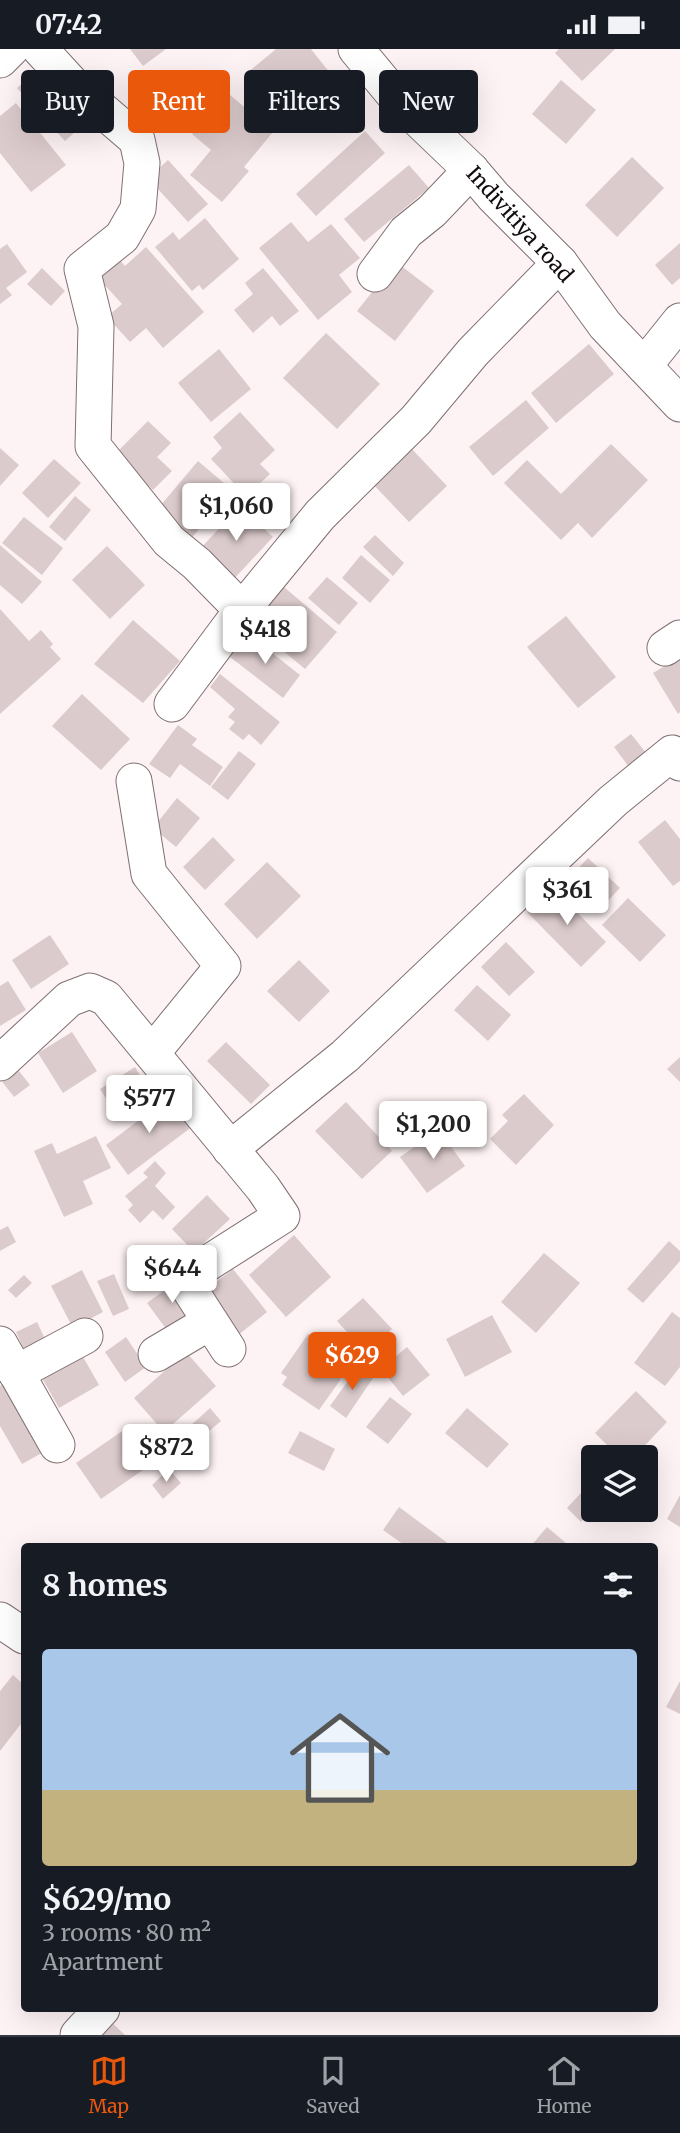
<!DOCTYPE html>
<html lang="en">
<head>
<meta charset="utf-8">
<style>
  body { margin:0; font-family:Merriweather,serif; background:#242831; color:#f1f3f6; height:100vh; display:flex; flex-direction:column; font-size:26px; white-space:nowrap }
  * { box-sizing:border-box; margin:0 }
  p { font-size:23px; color:#9ea1a6 }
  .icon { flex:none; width:38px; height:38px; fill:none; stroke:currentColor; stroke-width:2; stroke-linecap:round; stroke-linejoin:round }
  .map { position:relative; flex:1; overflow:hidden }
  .drawer { position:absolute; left:21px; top:1494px; width:637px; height:469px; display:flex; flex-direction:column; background:#171b24; border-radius:7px; box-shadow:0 7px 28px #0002 }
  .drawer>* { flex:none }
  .banner { position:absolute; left:21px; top:21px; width:639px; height:63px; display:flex; gap:14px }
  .tools { position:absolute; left:581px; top:1396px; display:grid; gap:14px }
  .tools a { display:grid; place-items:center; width:77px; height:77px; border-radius:7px; background:#171b24; box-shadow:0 7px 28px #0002; font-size:35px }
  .price { position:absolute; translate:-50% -60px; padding:0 16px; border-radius:7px; background:#fff; color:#222; font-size:23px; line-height:46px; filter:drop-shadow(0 2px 4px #0008) }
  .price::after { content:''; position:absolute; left:50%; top:42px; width:21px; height:16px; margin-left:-10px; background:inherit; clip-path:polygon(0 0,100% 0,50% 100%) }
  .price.active { background:#ea580c; color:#fff }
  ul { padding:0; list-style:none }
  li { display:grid; align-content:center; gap:14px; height:371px; padding:0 21px }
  li span { display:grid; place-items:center; height:217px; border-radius:7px; color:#555 }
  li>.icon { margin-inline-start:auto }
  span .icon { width:126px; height:126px; fill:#fffc; stroke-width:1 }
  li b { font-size:30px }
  h2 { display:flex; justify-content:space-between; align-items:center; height:84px; padding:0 21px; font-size:30px }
  .chip { padding:0 24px; border-radius:7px; background:#171b24; box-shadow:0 7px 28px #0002; font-size:24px; line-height:63px }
  .chip.active { background:#ea580c; color:#fff }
  .status { display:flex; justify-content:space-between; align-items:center; height:49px; padding:0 35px; background:#171b24; direction:ltr }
  .status svg { height:19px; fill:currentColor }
  .tabs { display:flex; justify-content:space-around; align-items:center; height:98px; border-top:2px solid #363941; background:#171b24; font-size:19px; color:#9ea1a6 }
  .tabs a { display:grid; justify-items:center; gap:4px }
  .tabs .active { color:#ea580c }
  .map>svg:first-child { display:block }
  .building { fill:#dccbcc }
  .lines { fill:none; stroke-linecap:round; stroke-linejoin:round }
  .minor-casing { stroke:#7f7071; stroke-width:37 }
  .minor { stroke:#fff; stroke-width:35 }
  .labels { text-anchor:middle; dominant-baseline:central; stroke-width:7; stroke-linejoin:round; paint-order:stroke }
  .street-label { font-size:21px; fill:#120c0d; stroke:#fff }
</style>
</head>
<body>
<div class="status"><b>07:42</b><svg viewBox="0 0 49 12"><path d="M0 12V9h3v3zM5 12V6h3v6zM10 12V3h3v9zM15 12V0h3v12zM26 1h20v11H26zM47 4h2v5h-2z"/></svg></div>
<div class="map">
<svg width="680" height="1986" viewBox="0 0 680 1986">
  <rect width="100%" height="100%" fill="#fef3f4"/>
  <g class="building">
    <polygon points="130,0 166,0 143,17"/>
    <polygon points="276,0 311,0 330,24 281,65 247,24"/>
    <polygon points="559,0 615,0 582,32 555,4"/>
    <polygon points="37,21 85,74 65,92 17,39"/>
    <polygon points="561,31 596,61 566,95 532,65"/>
    <polygon points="205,33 219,46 184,81 170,68"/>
    <polygon points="228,44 273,83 244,118 249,122 222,153 190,126 211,101 192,85"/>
    <polygon points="16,54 66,116 31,143 0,104 0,67"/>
    <polygon points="365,82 385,104 316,167 296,145"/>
    <polygon points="632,108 664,139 617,188 585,156"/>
    <polygon points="168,111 208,155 188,173 148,129"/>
    <polygon points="409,116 429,139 364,193 344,170"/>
    <polygon points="205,169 239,210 203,241 199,236 192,242 155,198 173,183 179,191"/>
    <polygon points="291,173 308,193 331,175 360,209 339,226 352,243 318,271 259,199"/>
    <polygon points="680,194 680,229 672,236 655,216"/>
    <polygon points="7,195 27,223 6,239 12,246 0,255 0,200"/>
    <polygon points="146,198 204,263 163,299 146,279 130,293 107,268 122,255 91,221 112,202 125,217"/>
    <polygon points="396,213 434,242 395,292 357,262"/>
    <polygon points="42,219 65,242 51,257 27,235"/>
    <polygon points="263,219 299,262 280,277 272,267 253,284 234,261 253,245 245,234"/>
    <polygon points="326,284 380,335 337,380 283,329"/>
    <polygon points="589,295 614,325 556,374 531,344"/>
    <polygon points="219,300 251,340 211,373 178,334"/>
    <polygon points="526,351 549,379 493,427 469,398"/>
    <polygon points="240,363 275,401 260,415 270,425 246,447 211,410 222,399 213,388"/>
    <polygon points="148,372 171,394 157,408 172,422 153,441 149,437 143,443 114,406"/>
    <polygon points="611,395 648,431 592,489 578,474 561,491 504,434 527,411 561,445"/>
    <polygon points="409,397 447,437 409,473 371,433"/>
    <polygon points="0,399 19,416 0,437"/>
    <polygon points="54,410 81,434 48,469 22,444"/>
    <polygon points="198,412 232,441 189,492 155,463"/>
    <polygon points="75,447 91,461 65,492 49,478"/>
    <polygon points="240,457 273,488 232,532 199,501"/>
    <polygon points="24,468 63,499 42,526 2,494"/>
    <polygon points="375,486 404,514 393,527 363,498"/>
    <polygon points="0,496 42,533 22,555 0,536"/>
    <polygon points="107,497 145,536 110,570 72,531"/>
    <polygon points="361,506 390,531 370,554 342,529"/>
    <polygon points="327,528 358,554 339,576 308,549"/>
    <polygon points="278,533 337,583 305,620 246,571"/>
    <polygon points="0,560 29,592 41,581 53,595 50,598 61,610 0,665"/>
    <polygon points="566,567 616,628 578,659 527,598"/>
    <polygon points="133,571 180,612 143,654 94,615"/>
    <polygon points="248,585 300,626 283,649 230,608"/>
    <polygon points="680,608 680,663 678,665 653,624"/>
    <polygon points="220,625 280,673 261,696 249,685 243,691 229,680 235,673 228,668 235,660 210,638"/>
    <polygon points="82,645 130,690 101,721 52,677"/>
    <polygon points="178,676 197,690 192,696 223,718 210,737 180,715 170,729 149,715"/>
    <polygon points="631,685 647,705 629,718 614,698"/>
    <polygon points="239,702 256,715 228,751 211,738"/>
    <polygon points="177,749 200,769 176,798 153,779"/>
    <polygon points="665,771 680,790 680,832 673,837 638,793"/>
    <polygon points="213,788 235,811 205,841 183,818"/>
    <polygon points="588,809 620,839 599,861 567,831"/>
    <polygon points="267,813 301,847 257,890 224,855"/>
    <polygon points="553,839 606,893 581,918 527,863"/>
    <polygon points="628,849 666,886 640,913 602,876"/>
    <polygon points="50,886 69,915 31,940 12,911"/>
    <polygon points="506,893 535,923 509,947 481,918"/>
    <polygon points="299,911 330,942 299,973 267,942"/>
    <polygon points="8,932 26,961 0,977 0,937"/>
    <polygon points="477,936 511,966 488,992 454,961"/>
    <polygon points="72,983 97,1022 63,1044 38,1004"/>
    <polygon points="226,993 270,1036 251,1055 207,1012"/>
    <polygon points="680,1008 680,1033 667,1020"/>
    <polygon points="15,1017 30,1036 14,1048 0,1030"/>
    <polygon points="135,1018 153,1048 119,1069 100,1040"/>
    <polygon points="524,1045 554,1076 516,1116 490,1090 508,1072 502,1066"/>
    <polygon points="171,1047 193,1077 128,1126 106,1096"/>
    <polygon points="346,1053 392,1102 362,1130 315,1082"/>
    <polygon points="439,1081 465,1117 427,1144 400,1108"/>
    <polygon points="96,1087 111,1119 83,1132 93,1155 64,1168 34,1102 52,1094 57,1105"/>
    <polygon points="155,1112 166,1124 155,1137 175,1158 163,1171 153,1161 140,1174 128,1161 133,1156 125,1147 148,1128 143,1124"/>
    <polygon points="207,1146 230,1170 194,1203 172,1180"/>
    <polygon points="8,1177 16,1193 0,1202 0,1181"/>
    <polygon points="294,1186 331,1228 286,1268 249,1226"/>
    <polygon points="669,1192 680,1202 680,1212 643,1254 627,1240"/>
    <polygon points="544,1204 580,1234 536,1284 501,1253"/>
    <polygon points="233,1220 267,1263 237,1287 202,1244"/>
    <polygon points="82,1221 103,1263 73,1279 51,1237"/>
    <polygon points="114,1225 129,1260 113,1267 97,1232"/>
    <polygon points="24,1226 32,1234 16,1249 8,1241"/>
    <polygon points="177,1232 196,1259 167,1281 147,1254"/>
    <polygon points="363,1249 392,1280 366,1304 337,1272"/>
    <polygon points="672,1263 680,1269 680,1318 665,1337 634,1314"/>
    <polygon points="492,1266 512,1303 465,1328 446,1290"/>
    <polygon points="37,1273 48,1296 27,1307 16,1283"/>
    <polygon points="308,1285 337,1305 327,1320 341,1330 319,1361 282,1336 287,1328 281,1324"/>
    <polygon points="126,1288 146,1318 125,1333 105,1303"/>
    <polygon points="407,1298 430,1326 403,1347 381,1320"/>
    <polygon points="186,1303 216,1337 164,1383 134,1349"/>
    <polygon points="82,1306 99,1336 59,1359 42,1329"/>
    <polygon points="358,1318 373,1329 346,1369 330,1357"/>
    <polygon points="12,1330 51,1399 22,1415 0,1377 0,1337"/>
    <polygon points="636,1342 667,1373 633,1409 620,1409 595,1384"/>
    <polygon points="390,1348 412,1365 388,1395 366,1378"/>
    <polygon points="210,1359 221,1372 201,1389 190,1377"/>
    <polygon points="467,1359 509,1395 487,1419 445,1384"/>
    <polygon points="128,1378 153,1414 101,1450 76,1414"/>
    <polygon points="300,1382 335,1400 324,1422 288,1404"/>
    <polygon points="169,1420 181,1434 163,1450 152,1436"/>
    <polygon points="593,1431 593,1460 581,1473 567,1459"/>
    <polygon points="680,1446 680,1478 667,1470"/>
    <polygon points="399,1458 453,1498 407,1498 383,1481"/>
    <polygon points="547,1478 566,1494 562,1498 530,1498"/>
    <polygon points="13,1626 24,1636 24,1671 0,1702 0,1642"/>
    <polygon points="680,1632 680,1665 666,1658"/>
    <polygon points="106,1968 125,1986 89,1986"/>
  </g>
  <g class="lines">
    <g class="minor-casing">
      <g id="minor">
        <polyline points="40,0 73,36 137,91 142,114 138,160 122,188 82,220 96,277 93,397 169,492 197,515 242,561"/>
        <polyline points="356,0 400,53 471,121 494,148 560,214 605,276 680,355"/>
        <polyline points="0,11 11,0"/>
        <polyline points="375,225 406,183 432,162 471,121"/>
        <polyline points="644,317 680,272"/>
        <polyline points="665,599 680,589"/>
        <polyline points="172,655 242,561 320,466 416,371 473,303 560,214"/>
        <polyline points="134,732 149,825 223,917 152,1004"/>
        <polyline points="0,1014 69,950 90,942 106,949 263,1139 282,1167 183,1230 228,1300"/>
        <polyline points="230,1100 345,1007 613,752 672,704 680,714"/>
        <polyline points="0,1295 57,1396"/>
        <polyline points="156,1305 210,1273"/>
        <polyline points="16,1324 85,1287"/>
        <polyline points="0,1571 24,1587"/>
        <polyline points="78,1986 102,1960"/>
      </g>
    </g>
    <use href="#minor" class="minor"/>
  </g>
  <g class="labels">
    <g class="street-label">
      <text transform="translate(520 175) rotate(48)">Indivitiya road</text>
    </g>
  </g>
</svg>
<div class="tools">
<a><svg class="icon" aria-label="layers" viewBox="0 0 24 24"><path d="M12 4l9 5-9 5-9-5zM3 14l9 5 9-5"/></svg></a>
</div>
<b class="price" style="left:236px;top:494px">$1,060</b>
<b class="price" style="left:265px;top:617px">$418</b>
<b class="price" style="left:567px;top:878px">$361</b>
<b class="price" style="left:149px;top:1086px">$577</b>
<b class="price" style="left:433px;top:1112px">$1,200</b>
<b class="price" style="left:172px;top:1256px">$644</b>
<b class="price active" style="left:352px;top:1343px">$629</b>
<b class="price" style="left:166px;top:1435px">$872</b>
<div class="banner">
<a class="chip">Buy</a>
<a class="chip active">Rent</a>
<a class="chip">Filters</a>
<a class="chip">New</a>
</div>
<section class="drawer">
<h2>8 homes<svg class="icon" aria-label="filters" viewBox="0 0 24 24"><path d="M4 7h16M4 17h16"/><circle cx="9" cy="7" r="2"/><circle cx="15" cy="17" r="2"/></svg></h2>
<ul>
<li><span style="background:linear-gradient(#a9c7e8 65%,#c2b280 0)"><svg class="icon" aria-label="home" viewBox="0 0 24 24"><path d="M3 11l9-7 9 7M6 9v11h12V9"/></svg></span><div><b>$629/mo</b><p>3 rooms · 80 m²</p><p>Apartment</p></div></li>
</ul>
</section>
</div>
<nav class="tabs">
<a class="active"><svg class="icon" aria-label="map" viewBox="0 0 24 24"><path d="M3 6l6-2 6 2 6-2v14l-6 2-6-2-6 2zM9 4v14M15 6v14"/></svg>Map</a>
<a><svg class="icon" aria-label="saved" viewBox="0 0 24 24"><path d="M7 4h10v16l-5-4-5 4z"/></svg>Saved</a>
<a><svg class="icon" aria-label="home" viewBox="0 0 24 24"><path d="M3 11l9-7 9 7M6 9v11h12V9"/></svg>Home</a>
</nav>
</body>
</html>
